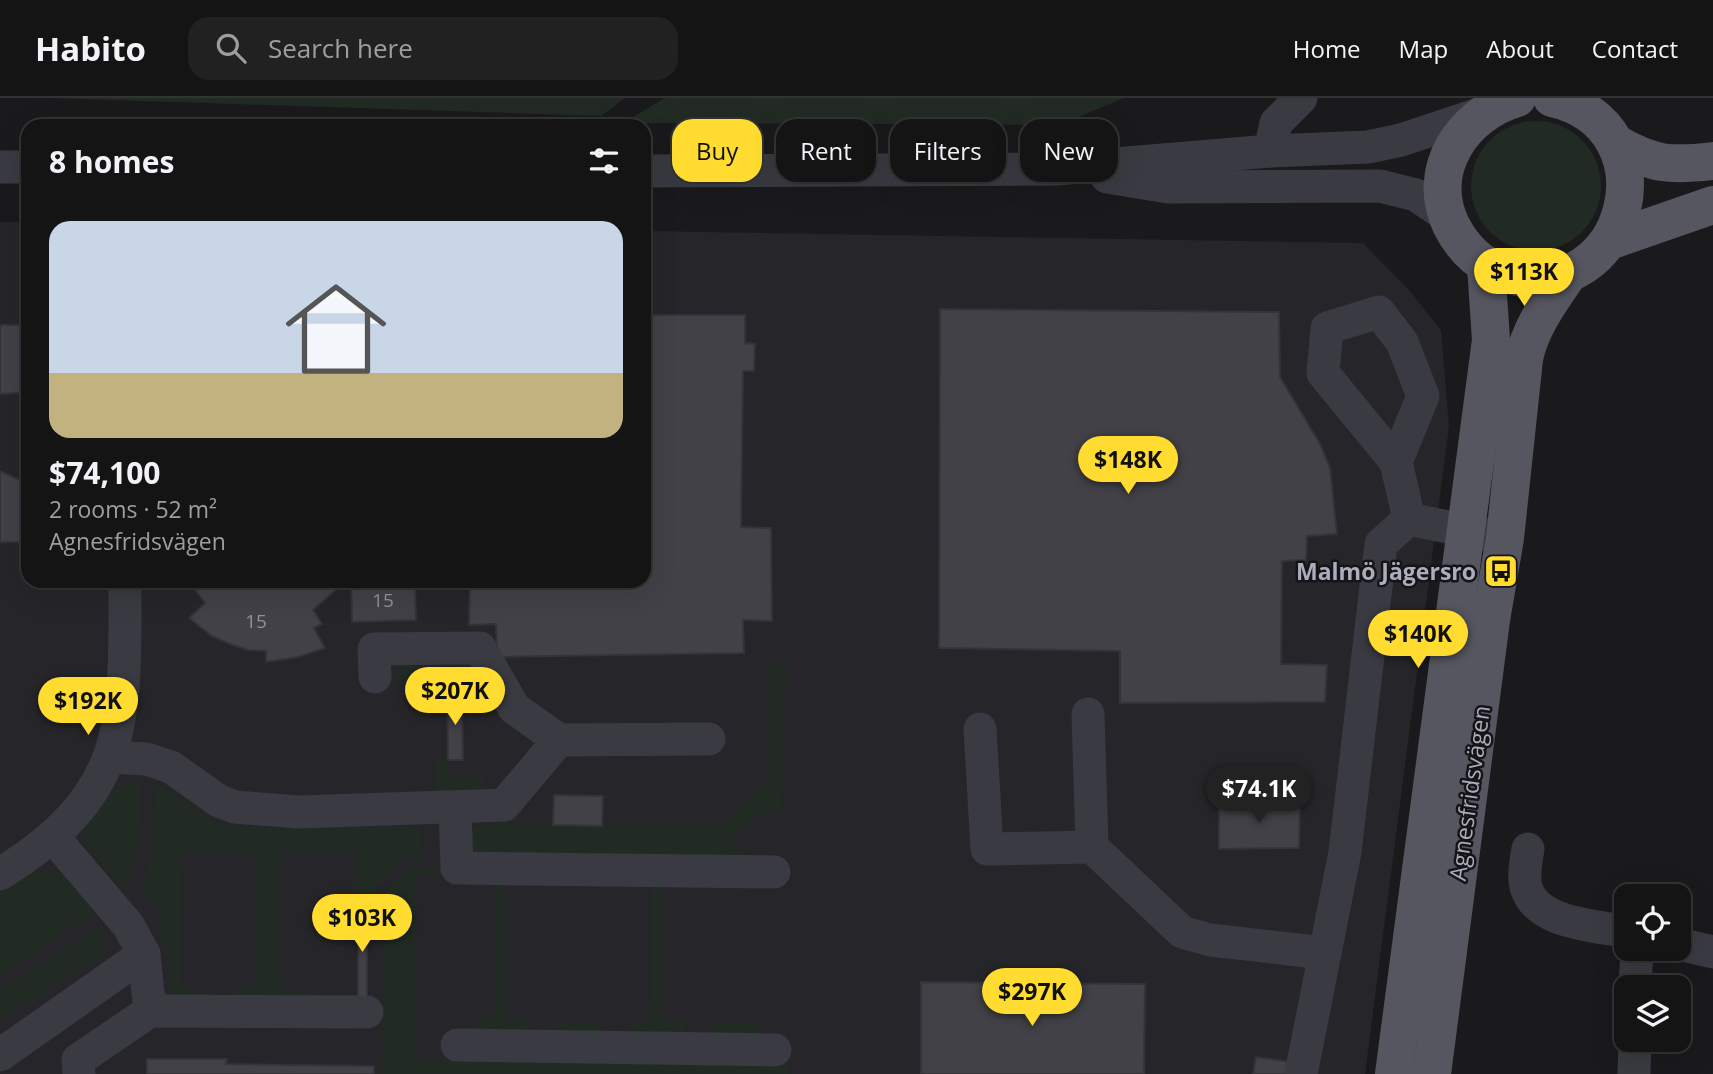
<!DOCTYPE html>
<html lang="en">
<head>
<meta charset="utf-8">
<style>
  body { margin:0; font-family:"Open Sans",sans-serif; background:#212122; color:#f1f3f6; height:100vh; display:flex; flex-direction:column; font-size:26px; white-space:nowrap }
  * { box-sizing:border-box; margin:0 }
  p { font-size:23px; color:#9d9ea0 }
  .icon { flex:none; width:38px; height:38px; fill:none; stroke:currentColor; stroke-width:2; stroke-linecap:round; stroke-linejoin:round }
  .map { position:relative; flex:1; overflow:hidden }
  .drawer { position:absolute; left:21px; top:21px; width:630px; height:469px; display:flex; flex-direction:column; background:#141415; border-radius:21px; box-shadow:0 7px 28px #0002,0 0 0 2px #333334 }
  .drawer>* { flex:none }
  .banner { position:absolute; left:672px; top:21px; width:665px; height:63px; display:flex; gap:14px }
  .controls { position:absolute; left:1614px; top:786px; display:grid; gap:14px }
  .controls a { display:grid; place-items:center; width:77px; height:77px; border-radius:14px; background:#141415; box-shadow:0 7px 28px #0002,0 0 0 2px #333334; font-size:35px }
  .price { position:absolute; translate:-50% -60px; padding:0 16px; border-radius:24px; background:#ffdc2f; color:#111; font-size:23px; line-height:46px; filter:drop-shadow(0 2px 4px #0008) }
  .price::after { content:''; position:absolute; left:50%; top:42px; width:21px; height:16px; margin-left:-10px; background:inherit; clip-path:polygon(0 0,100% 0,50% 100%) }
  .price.active { background:#222; color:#fff }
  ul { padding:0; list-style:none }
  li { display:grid; align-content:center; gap:14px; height:371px; padding:0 28px }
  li+li { border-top:2px solid #333334 }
  li span { display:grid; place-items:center; height:217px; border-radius:21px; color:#555 }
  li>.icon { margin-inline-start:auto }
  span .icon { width:126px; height:126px; fill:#fffc; stroke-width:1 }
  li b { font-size:30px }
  h2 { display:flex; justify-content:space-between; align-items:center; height:84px; padding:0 28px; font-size:30px }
  .pill { padding:0 24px; border-radius:21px; background:#141415; box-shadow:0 7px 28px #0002,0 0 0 2px #333334; font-size:24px; line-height:63px }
  .pill.active { background:#ffdc2f; color:#111 }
  header { display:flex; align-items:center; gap:42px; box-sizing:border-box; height:98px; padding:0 35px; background:#141415; border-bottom:2px solid #333334 }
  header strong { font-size:33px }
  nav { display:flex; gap:38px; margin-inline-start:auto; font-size:24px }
  .search { width:490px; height:63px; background:#212122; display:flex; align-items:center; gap:18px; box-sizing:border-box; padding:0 24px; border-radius:21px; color:#9d9ea0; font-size:26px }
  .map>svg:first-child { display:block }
  .built { fill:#262529 }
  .green { fill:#212b24 }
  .building { fill:#414147; stroke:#343338; stroke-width:2 }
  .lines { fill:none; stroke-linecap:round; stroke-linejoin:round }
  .minor { stroke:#3a3a42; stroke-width:33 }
  .major { stroke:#565661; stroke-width:38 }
  .labels { text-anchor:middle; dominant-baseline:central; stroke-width:5; stroke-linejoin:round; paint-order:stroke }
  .number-label { font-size:19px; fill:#9092a0 }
  .poi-label { font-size:23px; font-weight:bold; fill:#abadbd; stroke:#151417; text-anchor:end }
  .street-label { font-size:23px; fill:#abadbd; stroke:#151417 }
</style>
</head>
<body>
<header>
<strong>Habito</strong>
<div class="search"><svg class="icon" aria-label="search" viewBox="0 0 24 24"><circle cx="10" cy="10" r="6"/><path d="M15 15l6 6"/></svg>Search here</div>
<nav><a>Home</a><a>Map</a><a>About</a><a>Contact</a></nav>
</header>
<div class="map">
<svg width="1713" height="976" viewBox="0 0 1713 976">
  <rect width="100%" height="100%" fill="#1a1a1c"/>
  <polygon class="built" points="0,124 28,124 28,483 644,483 644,133 1363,145 1408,191 1441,232 1449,328 1365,976 0,976"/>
  <g class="green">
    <polygon points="53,0 625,0 601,18"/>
    <polygon points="665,0 1124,0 1069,23 1044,27 643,25 633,19"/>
    <circle cx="1536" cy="88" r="65"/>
    <polygon points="787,564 781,715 766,714 733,737 732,746 754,762 472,761 471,730 501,725 721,727 770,680 770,565"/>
    <path d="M 443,565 L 440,582 L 390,583 C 400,562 423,566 443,565 Z"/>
    <path d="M 452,566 C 470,566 481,576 481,594 L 461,594 L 461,583 L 448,587 Z"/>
    <polygon points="435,659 448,659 448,678 485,678 483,690 436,693"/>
    <path d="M 141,683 C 139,722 145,757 121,790 L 87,748 L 84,733 C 97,709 112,685 141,683 Z"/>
    <path d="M 155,687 C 182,695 199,718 225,729 L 421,729 L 422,760 L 404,759 L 367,802 L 355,802 L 355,754 L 280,754 L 280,891 L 301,891 L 300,902 L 233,902 L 233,891 L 254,890 L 254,754 L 181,753 L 180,890 L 201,891 L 201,902 L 173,900 L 169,894 L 169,854 L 158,836 L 162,810 L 160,806 L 156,808 L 141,788 L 153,755 Z"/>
    <polygon points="408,768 442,769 442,774 418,775 418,961 788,962 788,976 381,976 382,800"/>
    <polygon points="46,773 63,776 95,814 0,878 0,796 31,775"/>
    <polygon points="494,784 505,784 505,921 528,921 528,935 473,936 472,921 494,921"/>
    <polygon points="652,786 662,786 662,922 685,923 684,936 630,937 629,923 651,923"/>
    <polygon points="102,827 103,851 100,857 0,922 0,893"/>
    <polygon points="555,923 599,923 599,936 555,934"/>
    <polygon points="713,923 757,923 757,935 713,936"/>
  </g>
  <g class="building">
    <polygon points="940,211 1279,214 1280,279 1320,346 1330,370 1337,436 1307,438 1306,462 1282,463 1281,566 1327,567 1325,604 1120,605 1120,553 939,550"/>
    <polygon points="644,217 745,217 745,245 755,246 754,273 743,273 741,429 771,430 772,523 743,522 744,555 497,559 496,526 469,527 470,483 644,483"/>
    <polygon points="0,227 28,227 28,294 0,296"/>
    <polygon points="0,373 28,386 28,394 21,408 26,444 0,444"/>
    <polygon points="188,483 326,483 338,490 313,512 322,526 314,530 325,550 298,559 266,564 266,553 248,552 230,546 212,538 189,520 205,505"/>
    <polygon points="351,483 415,483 416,522 352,524"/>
    <polygon points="447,597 462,597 463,662 448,662"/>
    <polygon points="554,697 603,698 602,728 553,727"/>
    <polygon points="1219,703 1300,704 1299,750 1219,751"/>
    <rect x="358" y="810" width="9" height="91"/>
    <polygon points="921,884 1145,886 1144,976 921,976"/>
    <polygon points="1256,959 1318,968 1316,976 1253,976"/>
    <polygon points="147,961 227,961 226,966 374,968 374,976 147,976"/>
  </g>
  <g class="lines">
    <g class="minor">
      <polyline points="1270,53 1276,25 1301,0"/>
      <polyline points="0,69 28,69"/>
      <polyline points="644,73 1056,71 1270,53 1368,49 1401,42 1482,15"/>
      <polyline points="1107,79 1168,89 1380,88 1416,97 1447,118"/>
      <polyline points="1396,364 1323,275 1327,230 1379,214 1402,244 1423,298 1396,364 1409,421 1493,438"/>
      <polyline points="375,579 374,551 480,550 514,610 559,642"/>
      <polyline points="1088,616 1092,749 1182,834 1210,842 1325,855"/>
      <polyline points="980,631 987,751 1092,749"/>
      <polyline points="110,659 146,661 171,669 219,703 235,709 299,714 504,707 559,642 709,641"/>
      <polyline points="455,710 457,770 774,774"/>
      <polyline points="53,739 128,827 144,856 150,913"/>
      <path d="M 1528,751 C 1526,763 1523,777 1526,789 C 1536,826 1595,827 1626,834"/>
      <path d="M 0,776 C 131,695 125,622 125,483"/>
      <polyline points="1678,846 1713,854"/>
      <polyline points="1635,889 1637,850"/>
      <polyline points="457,947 775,952"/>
      <polyline points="0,957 144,856"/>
      <polyline points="79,976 78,962 150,913 367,914"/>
      <polyline points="1301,976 1345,754 1381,446 1409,421"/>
      <polyline points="1634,976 1635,942"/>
    </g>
    <g class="major">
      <path d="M 1517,0 C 1463,16 1425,71 1451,127 C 1463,151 1483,170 1509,177 C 1629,210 1676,28 1552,0"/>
      <path d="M 1615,45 C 1653,67 1670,68 1713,63"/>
      <polyline points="1609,143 1713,107"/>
      <polyline points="1394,976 1491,242 1486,168"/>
      <path d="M 1432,976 L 1491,522 L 1505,440 L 1524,261 C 1530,229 1551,202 1569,175"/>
    </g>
  </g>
  <defs>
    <g id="bus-square" transform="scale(1.75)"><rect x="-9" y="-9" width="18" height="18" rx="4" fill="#ffdc2f" stroke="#151417"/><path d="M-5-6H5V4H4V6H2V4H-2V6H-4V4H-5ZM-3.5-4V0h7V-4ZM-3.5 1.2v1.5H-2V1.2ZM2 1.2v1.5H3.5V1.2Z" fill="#111"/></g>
  </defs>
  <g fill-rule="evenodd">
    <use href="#bus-square" x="1501" y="473"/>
  </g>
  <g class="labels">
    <g class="number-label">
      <text x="383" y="502">15</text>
      <text x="256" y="523">15</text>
    </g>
    <g class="poi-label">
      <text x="1476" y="473">Malmö Jägersro</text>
    </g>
    <g class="street-label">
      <text transform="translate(1469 695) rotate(-82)">Agnesfridsvägen</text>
    </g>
  </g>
</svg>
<div class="controls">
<a><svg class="icon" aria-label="locate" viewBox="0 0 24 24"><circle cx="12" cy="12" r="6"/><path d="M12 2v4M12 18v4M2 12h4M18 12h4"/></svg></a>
<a><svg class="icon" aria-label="layers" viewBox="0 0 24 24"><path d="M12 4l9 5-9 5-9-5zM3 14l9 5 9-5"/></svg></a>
</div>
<b class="price" style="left:1524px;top:210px">$113K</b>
<b class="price" style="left:1128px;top:398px">$148K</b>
<b class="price" style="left:1418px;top:572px">$140K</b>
<b class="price" style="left:455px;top:629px">$207K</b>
<b class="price" style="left:88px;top:639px">$192K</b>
<b class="price active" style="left:1259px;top:727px">$74.1K</b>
<b class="price" style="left:362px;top:856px">$103K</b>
<b class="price" style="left:1032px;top:930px">$297K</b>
<div class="banner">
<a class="pill active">Buy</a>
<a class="pill">Rent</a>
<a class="pill">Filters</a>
<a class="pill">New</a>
</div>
<section class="drawer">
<h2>8 homes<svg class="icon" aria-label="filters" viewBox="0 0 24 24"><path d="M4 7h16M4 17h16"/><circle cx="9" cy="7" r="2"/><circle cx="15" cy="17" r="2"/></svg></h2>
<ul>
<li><span style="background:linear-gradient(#c9d6e8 70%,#c2b280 0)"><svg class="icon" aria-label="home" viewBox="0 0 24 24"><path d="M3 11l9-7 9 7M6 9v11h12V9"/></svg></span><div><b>$74,100</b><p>2 rooms · 52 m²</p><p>Agnesfridsvägen</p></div></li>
</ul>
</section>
</div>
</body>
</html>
